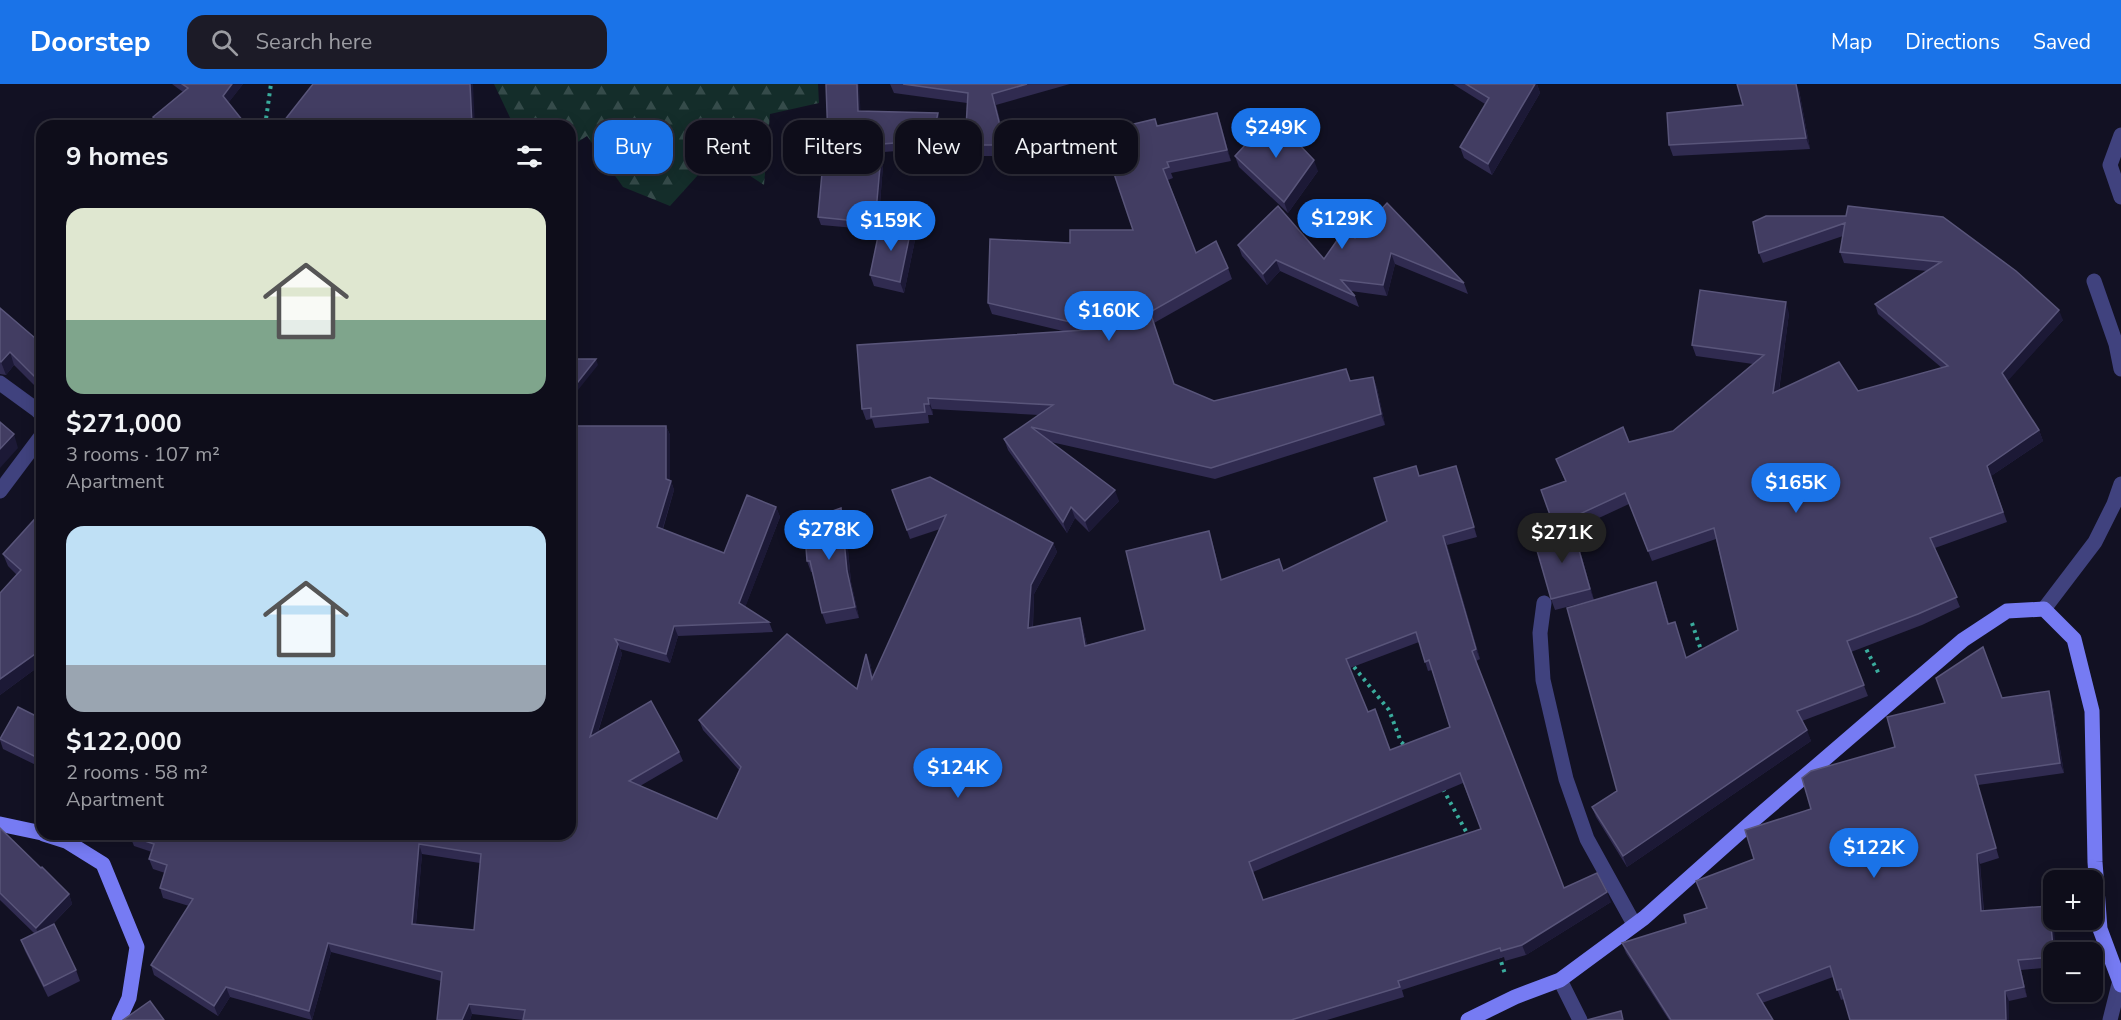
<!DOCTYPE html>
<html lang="en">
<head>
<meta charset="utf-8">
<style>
  body { margin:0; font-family:"Nunito Sans",sans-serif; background:#1c1b27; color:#f1f3f6; height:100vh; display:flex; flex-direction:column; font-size:22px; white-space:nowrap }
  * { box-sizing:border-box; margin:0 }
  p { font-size:20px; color:#9b9ca2 }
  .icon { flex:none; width:33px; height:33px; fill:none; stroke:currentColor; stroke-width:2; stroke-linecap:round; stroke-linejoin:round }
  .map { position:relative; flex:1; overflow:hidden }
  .details { position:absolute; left:36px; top:36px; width:540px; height:720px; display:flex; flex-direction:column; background:#0e0d1a; border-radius:18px; box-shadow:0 3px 15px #0003,0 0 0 2px #2e2d39 }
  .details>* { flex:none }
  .top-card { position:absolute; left:594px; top:36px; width:570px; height:54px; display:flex; gap:12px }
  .controls { position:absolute; left:2043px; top:786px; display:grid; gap:12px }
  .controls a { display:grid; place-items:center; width:60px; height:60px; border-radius:12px; background:#0e0d1a; box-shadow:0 3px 15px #0003,0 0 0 2px #2e2d39; font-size:30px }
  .price { position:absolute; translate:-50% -51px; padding:0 14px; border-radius:21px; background:#1a73e8; color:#fff; font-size:20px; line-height:39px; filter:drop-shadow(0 2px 3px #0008) }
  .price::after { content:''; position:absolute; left:50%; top:36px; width:18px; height:14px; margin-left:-9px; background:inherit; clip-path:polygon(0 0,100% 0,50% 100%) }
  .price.selected { background:#222; color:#fff }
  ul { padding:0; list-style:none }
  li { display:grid; align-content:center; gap:12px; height:318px; padding:0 30px }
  li span { display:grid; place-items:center; height:186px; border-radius:18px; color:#555 }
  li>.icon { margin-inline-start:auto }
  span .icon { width:108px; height:108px; fill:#fffc; stroke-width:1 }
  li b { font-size:26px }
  h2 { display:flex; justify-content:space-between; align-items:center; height:72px; padding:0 30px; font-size:26px }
  .chip { padding:0 21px; border-radius:18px; background:#0e0d1a; box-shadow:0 3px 15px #0003,0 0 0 2px #2e2d39; font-size:21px; line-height:54px }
  .chip.selected { background:#1a73e8; color:#fff }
  header { display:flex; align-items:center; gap:36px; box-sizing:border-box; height:84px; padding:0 30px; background:#1a73e8; color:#fff }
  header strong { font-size:28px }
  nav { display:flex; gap:33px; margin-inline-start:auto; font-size:21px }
  .search { width:420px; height:54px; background:#1c1b27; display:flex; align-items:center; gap:15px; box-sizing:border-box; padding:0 21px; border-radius:18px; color:#9b9ca2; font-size:22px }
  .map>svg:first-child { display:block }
  .forest { fill:url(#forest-firs) }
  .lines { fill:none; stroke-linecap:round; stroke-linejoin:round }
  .path { stroke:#3aac9d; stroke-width:4; stroke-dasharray:3 4.5; stroke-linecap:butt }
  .lane { stroke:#40427e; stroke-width:15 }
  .street { stroke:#40427e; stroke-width:15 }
  .secondary { stroke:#767bf3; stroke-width:15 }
  .wall { fill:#302b50; fill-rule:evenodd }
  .shaded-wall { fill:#1c1936 }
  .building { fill:#423d62; stroke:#59557a; stroke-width:1.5; fill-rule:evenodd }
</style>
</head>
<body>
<header>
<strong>Doorstep</strong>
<div class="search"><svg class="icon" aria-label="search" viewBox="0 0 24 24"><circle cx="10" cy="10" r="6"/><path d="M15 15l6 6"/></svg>Search here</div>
<nav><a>Map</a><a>Directions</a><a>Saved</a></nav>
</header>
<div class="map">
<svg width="2121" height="936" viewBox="0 0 2121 936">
  <defs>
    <pattern id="forest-firs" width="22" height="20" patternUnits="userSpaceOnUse" patternTransform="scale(1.5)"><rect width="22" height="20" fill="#142d2a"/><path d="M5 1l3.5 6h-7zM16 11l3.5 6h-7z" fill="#354b4a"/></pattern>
  </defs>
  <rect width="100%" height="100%" fill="#121123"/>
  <polygon class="forest" points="494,0 818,0 819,19 770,30 764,101 717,70 670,122 623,103 587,52 570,63 570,42 514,42"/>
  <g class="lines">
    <g class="path">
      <polyline points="265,42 271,0"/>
      <polyline points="1692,539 1702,569"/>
      <polyline points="1863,559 1880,592"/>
      <polyline points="1354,583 1389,626 1401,658 1407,663"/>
      <polyline points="1443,705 1469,753"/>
      <polyline points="1499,871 1505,890"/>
    </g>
    <polyline class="lane" points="2121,51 2110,81 2121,113"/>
    <g class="street">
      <polyline points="2094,197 2116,260 2121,285"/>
      <polyline points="0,299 37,326 42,331"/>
      <polyline points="0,407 42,351"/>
      <polyline points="1544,519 1540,549 1543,596 1566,695 1587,755 1634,840"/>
      <polyline points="2044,525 2095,458 2114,420 2121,400"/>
      <polyline points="1560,896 1580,936"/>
      <polyline points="2110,936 2119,900"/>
    </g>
    <g class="secondary">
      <polyline points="0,740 42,749"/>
      <polyline points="44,750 66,757 103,780 137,863 129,914 119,936"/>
      <polyline points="1468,936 1515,913 1560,896 1644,834 1755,735 1963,556 2007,527 2044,525 2074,555 2092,627 2095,778 2100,845 2121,901"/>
    </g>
  </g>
  <g class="wall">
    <polygon points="172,0 243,0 228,19 247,42 157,42 153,33 183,8"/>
    <polygon points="890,0 1070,0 996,21 1009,72 969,72 965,61 967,19 894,9"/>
    <polygon points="1453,0 1537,0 1540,9 1492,91 1464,74 1460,63 1485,20"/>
    <polygon points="1799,6 1810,65 1673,72 1669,61"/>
    <polygon points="860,27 941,37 935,64 884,68 878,146 821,141 818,133 828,56"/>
    <polygon points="1217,29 1231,77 1171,89 1173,94 1168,96 1196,169 1228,184 1232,195 1154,239 1174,300 1214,317 1373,293 1377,304 1385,341 1215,395 1051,358 1119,417 1089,448 1075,434 1067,449 1008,366 1004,355 1039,331 932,325 933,331 928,331 929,339 875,344 872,335 866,336 862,325 1067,248 992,230 988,219 1070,159 1133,146 1157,42"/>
    <polygon points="1235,72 1318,87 1288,129 1239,83"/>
    <polygon points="1846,132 2063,236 2007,297 2039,346 2043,357 1991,392 2007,438 1935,464 1960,523 1922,541 1851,568 1868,612 1802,637 1811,657 1627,783 1596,733 1592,723 1617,707 1656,498 1669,539 1678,548 1686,574 1738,546 1716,455 1652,477 1629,420 1573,446 1577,456 1594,516 1555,526 1551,515 1557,450 1541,406 1565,397 1556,375 1673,347 1753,280 1696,272 1692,261 1789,229 1779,307 1858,307 1942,284 1878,230 1875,220 1927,187 1844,179 1840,168 1843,152 1763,179 1759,169"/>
    <polygon points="1355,154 1464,199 1468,210 1395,180 1387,212 1351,207 1355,212 1359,223 1280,187 1267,201 1242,172 1238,161 1324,175"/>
    <polygon points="915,156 904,209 874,202 870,191"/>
    <polygon points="0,224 42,260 42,309 14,281 6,291 0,290"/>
    <path d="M 570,342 L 666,342 L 670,351 L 670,396 L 671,397 L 674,406 L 663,445 L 724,469 L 776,423 L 780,433 L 745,523 L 769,538 L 773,548 L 678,552 L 670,579 L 620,565 L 622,570 L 598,648 L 679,668 L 683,677 L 640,702 L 717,735 L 739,686 L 703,646 L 699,636 L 857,605 L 870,579 L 873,593 L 940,445 L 910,455 L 892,406 L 1053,459 L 1057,468 L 1034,510 L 1033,543 L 1080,534 L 1083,544 L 1087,561 L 1145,546 L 1212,457 L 1222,496 L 1283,487 L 1387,437 L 1420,392 L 1456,382 L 1477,453 L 1447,461 L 1480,575 L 1476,577 L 1564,804 L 1611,818 L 1526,871 L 1505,877 L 1504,873 L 1402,906 L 1404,913 L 1327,936 L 523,936 L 472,930 L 470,936 L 437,936 L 441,897 L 331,868 L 312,936 L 230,913 L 218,932 L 154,891 L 151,881 L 189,822 L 163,814 L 160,804 L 165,789 L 153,785 L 149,775 L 152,768 L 134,762 L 130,752 L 570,750 ZM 1419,558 L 1428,587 L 1432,586 L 1450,643 L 1390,666 L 1368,628 L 1350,584 ZM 1463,699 L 1481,745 L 1263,816 L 1253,788 ZM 422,770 L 480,779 L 474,846 L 416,840 Z"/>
    <polygon points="42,427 42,580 0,611 17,491 8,482 3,470"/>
    <polygon points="845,435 851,498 859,534 826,540 822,529 812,488 811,488 807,477"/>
    <polygon points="2002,614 2052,617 2064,689 1978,701 1999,774 1980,780 1984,827 2049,822 2053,832 2054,883 2021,886 2027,913 2009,917 2009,936 1850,936 1844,915 1841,916 1833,893 1762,919 1773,936 1669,936 1626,869 1622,859 1686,839 1706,824 1754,775 1811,725 1895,663"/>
    <polygon points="42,635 42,684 3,665 0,656 0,654"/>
    <polygon points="0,744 41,784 69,810 72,820 51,842 76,886 80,897 48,913 25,867 21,856 35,850 0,816"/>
  </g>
  <g class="shaded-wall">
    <polygon points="232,0 243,0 226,22 223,12"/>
    <polygon points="470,0 473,0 475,42 472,42"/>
    <polygon points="857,0 859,0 861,35 858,27"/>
    <polygon points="1535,0 1537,0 1540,9 1492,91 1488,80"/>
    <polygon points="1796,0 1799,6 1810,65 1806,54"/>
    <polygon points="992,10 996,21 1009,72 1005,61"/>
    <polygon points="938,29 941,37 935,64 932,56"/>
    <polygon points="1217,29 1221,40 1231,77 1227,66"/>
    <polygon points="882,60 884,68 878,146 875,139"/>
    <polygon points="1314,76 1318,87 1288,129 1284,118"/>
    <polygon points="911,145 915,156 904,209 900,198"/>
    <polygon points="1391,169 1395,180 1387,212 1383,201"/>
    <polygon points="1276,176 1280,187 1267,201 1263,190"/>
    <polygon points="1786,218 1789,229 1777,320 1773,309"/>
    <polygon points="2059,226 2063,236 2006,299 2002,289"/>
    <polygon points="10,268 14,281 6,291 1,278"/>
    <polygon points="596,275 598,281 570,316 570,308"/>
    <polygon points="1373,293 1377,304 1385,341 1381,330"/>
    <polygon points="928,314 932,325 933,331 929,320"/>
    <polygon points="666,342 670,351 670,401 671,397 674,406 660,453 657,443 666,395"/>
    <polygon points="2039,346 2043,357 1991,392 2007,438 1987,382"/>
    <polygon points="14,350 18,364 0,384 0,365"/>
    <polygon points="1456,382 1460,392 1477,453 1474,443"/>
    <polygon points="1115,406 1119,417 1089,448 1085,437"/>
    <polygon points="776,423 780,433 743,529 739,519"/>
    <polygon points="1071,423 1075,434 1067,449 1063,438"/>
    <polygon points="841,424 845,435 851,498 859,534 855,523 847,487"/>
    <polygon points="1573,445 1577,456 1594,516 1590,505"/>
    <polygon points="1209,447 1212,457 1224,506 1221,496"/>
    <polygon points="1443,452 1447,461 1480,575 1476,565"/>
    <polygon points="1053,459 1057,468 1034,510 1032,554 1028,544 1031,501"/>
    <polygon points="1656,498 1660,509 1672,550 1668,540"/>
    <polygon points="1080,534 1083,544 1089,572 1085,562"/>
    <polygon points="674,542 678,552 670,579 666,570"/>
    <polygon points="618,560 622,570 593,663 590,653"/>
    <polygon points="42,565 42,580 0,611 0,595"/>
    <polygon points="866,570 870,579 876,605 872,595"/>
    <polygon points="2049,607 2052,617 2064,689 2060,679"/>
    <polygon points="1807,646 1811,657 1627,783 1623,772"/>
    <polygon points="419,760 422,770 415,849 412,840"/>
    <polygon points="1977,770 1980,780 1984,837 1981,827"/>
    <polygon points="1607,808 1611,818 1526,871 1522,861"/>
    <polygon points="69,810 72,820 39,854 36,844"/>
    <polygon points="2049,822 2053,832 2056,868 2054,868"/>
    <polygon points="328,859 331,868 312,936 309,927"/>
    <polygon points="2018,876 2021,886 2027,913 2024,903"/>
    <polygon points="226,903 230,913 218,932 214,922"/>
    <polygon points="2005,907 2009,917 2009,936 2006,936"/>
    <polygon points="469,920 472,930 470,936 462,936"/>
  </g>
  <g class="building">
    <polygon points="182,0 232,0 223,12 247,42 161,42 153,33 188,4"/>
    <polygon points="313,0 470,0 472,42 280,42"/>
    <polygon points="826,0 857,0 858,27 938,29 932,56 882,60 875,139 818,133 825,56 828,56"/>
    <polygon points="903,0 1027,0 992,10 1005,61 965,61 968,9"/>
    <polygon points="1466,0 1535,0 1488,80 1460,63 1489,14"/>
    <polygon points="1737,0 1796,0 1806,54 1669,61 1667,29 1743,21"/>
    <polygon points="1217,29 1227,66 1167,78 1169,83 1163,85 1196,169 1216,157 1228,184 1150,228 1174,300 1214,317 1346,285 1350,297 1373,293 1381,330 1211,384 1031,343 1115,406 1085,437 1071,423 1063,438 1004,355 1053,321 928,314 929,320 924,320 925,328 871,333 871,324 862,325 857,261 1101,245 988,219 990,155 1070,159 1070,146 1133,146 1100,48 1155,35 1157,42"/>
    <polygon points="1272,32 1314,76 1284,118 1235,72"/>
    <polygon points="1387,119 1464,199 1391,169 1383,201 1341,196 1355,212 1276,176 1263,190 1238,161 1278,122 1324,175 1347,142 1355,154"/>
    <polygon points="1848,122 1943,133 2016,187 2059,226 2002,289 2039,346 1987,382 2003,428 1930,454 1957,513 1918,530 1847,557 1864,601 1797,627 1807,646 1623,772 1592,723 1617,707 1567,524 1656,498 1668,540 1675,538 1686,574 1738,546 1714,444 1648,467 1625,409 1554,442 1541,406 1566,397 1556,375 1623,343 1629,358 1673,347 1764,271 1692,261 1700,206 1786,218 1773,309 1839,278 1858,307 1948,282 1875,220 1941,178 1840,168 1845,139 1759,169 1753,138 1766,132 1846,132"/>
    <polygon points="881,138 911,145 900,198 870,191"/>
    <polygon points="0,224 42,260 42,300 10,268 1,278 0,277"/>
    <polygon points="570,275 596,275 570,308"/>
    <polygon points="0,338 14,350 0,365"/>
    <path d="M 570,342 L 666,342 L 666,395 L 671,397 L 657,443 L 724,469 L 747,411 L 776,423 L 739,519 L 769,538 L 674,542 L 666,570 L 615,555 L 618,560 L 590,653 L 651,617 L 679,668 L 629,697 L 717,735 L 741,683 L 699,636 L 787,550 L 857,605 L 866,570 L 872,595 L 946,431 L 907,446 L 892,406 L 930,393 L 1053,459 L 1031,501 L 1028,544 L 1080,534 L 1085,562 L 1145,546 L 1126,467 L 1209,447 L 1221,496 L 1279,475 L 1283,487 L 1387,437 L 1374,394 L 1416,382 L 1419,392 L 1456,382 L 1474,443 L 1443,452 L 1476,565 L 1472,567 L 1564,804 L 1597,789 L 1607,808 L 1522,861 L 1501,867 L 1500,864 L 1398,897 L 1400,903 L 1291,936 L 523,936 L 525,926 L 469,920 L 462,936 L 437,936 L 442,888 L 328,859 L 309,927 L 226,903 L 214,922 L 151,881 L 193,815 L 160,804 L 167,781 L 149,775 L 154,760 L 130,752 L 131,750 L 570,750 ZM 1416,548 L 1425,578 L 1429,576 L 1450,643 L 1390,666 L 1375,625 L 1368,628 L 1346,575 ZM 1460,689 L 1481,745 L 1263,816 L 1249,778 ZM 419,760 L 481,770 L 474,846 L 412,840 Z"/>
    <polygon points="841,424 847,487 855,523 822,529 810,477 807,477 804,437"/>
    <polygon points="42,427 42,565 0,595 0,509 21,486 3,470"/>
    <polygon points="1573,445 1590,505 1551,515 1534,456"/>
    <polygon points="1983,563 2002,614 2049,607 2060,679 1975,691 1996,764 1977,770 1981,827 2049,822 2054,873 2018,876 2024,903 2005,907 2006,936 1850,936 1841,905 1837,906 1830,882 1757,910 1773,936 1671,936 1622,859 1686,839 1684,831 1707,824 1696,797 1754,775 1745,746 1811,725 1802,694 1811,687 1895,663 1887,633 1945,619 1936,594"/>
    <polygon points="18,623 42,635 42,676 0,655"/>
    <polygon points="0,744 41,784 42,783 69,810 36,844 0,809"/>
    <polygon points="54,840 76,886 44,902 21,856"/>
    <polygon points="150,917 164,936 123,936"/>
    <polygon points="1621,927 1623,936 1587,936"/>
  </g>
</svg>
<div class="controls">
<a>+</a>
<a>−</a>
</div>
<b class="price" style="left:1276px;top:75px">$249K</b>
<b class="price" style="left:1342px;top:166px">$129K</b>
<b class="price" style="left:891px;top:168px">$159K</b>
<b class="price" style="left:1109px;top:258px">$160K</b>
<b class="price" style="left:1796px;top:430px">$165K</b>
<b class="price" style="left:829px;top:477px">$278K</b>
<b class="price selected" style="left:1562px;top:480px">$271K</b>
<b class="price" style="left:958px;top:715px">$124K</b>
<b class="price" style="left:1874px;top:795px">$122K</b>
<div class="top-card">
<a class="chip selected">Buy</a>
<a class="chip">Rent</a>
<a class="chip">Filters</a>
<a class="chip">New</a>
<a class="chip">Apartment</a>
</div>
<section class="details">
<h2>9 homes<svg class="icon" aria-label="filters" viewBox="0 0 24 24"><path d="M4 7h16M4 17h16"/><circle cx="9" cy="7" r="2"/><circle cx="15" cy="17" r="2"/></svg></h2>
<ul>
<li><span style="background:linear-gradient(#dfe7d0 60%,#7fa58c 0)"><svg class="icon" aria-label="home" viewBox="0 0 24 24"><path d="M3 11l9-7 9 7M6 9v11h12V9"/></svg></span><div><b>$271,000</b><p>3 rooms · 107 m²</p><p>Apartment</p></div></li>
<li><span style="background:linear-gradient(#bfe0f5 75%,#9aa5b1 0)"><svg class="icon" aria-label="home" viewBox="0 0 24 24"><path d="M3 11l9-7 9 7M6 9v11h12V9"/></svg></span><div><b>$122,000</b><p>2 rooms · 58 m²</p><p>Apartment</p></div></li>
</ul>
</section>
</div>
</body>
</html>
